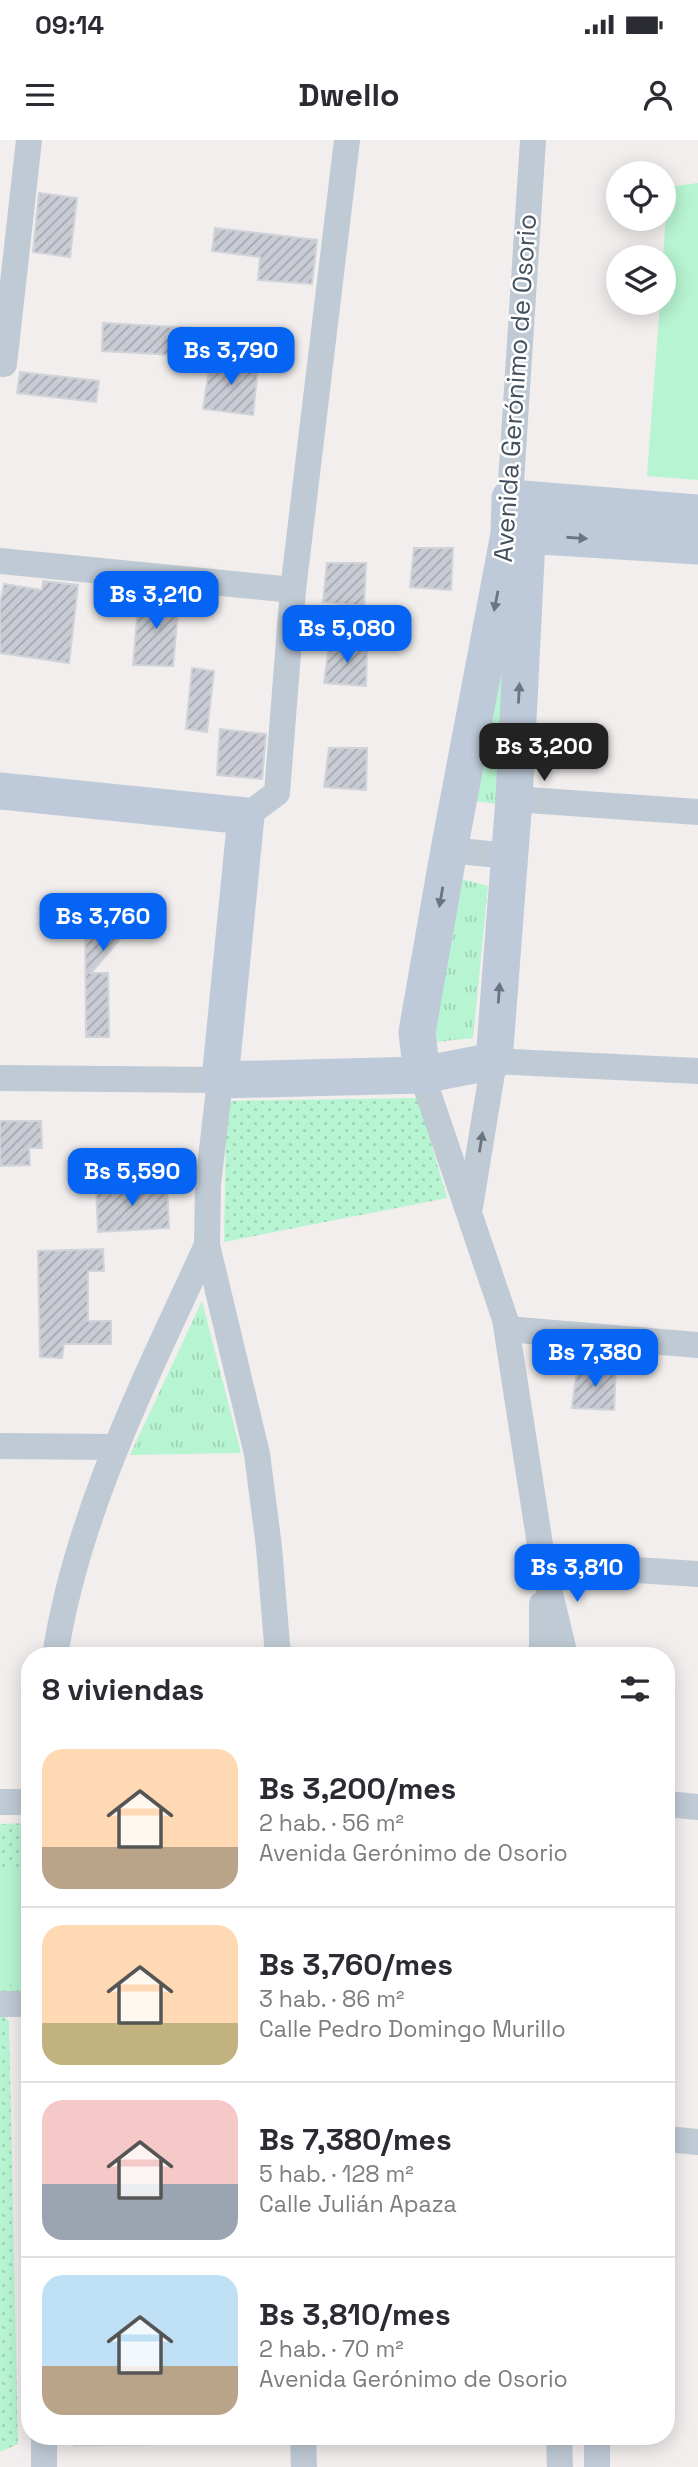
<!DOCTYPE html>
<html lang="es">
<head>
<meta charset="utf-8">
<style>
  body { margin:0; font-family:"Space Grotesk",sans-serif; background:#f7f7f7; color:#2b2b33; height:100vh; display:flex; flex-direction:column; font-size:26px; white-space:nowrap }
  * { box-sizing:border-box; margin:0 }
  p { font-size:23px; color:#7c7c81 }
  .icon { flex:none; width:38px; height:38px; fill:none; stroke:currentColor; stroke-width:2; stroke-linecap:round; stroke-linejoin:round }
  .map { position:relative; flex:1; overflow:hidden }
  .sheet { position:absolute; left:21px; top:1507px; width:654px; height:798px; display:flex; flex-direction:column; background:#fff; border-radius:28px; box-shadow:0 4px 18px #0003 }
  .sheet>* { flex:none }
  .buttons { position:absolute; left:606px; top:21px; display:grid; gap:14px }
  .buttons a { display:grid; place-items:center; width:70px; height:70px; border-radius:50%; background:#fff; box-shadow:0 4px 18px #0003; font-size:35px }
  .price { position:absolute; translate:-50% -60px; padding:0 16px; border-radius:14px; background:#0564f3; color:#fff; font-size:23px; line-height:46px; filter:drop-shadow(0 2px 4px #0008) }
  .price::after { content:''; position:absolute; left:50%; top:42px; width:21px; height:16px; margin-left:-10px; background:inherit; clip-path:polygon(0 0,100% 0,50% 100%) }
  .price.current { background:#222; color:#fff }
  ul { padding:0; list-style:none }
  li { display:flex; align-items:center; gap:21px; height:175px; padding:0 21px }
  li+li { border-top:2px solid #e1e1e2 }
  li span { display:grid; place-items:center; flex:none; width:196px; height:140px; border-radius:21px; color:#555 }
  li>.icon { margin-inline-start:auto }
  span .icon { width:84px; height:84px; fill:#fffc; stroke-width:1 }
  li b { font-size:30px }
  h2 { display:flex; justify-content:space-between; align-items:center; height:84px; padding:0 21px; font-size:30px }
  .status { display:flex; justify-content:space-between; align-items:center; height:49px; padding:0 35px; background:#fff; direction:ltr }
  .status svg { height:19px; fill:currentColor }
  header { display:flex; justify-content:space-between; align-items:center; height:91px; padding:0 21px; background:#fff; font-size:32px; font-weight:700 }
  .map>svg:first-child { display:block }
  .education { fill:#e2dedf }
  .grass { fill:url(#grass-tufts) }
  .park { fill:url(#park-dots) }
  .pitch { fill:#b7f4d1 }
  .building { fill:url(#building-hatch); stroke:#d1d3da; stroke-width:2 }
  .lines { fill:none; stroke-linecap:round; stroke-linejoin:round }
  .street { stroke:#bfcad5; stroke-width:26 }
  .secondary { stroke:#becad9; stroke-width:37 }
  .oneway { fill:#697582 }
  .oneway2 { fill:#697581 }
  .labels { text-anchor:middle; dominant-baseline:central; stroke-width:5; stroke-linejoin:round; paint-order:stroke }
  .street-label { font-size:26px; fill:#44505d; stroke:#fff }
</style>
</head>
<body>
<div class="status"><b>09:14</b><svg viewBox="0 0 49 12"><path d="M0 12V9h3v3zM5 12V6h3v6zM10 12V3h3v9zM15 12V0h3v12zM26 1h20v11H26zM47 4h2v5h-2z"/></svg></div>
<header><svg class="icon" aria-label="menu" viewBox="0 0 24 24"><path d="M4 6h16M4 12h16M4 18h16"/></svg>Dwello<svg class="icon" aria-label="person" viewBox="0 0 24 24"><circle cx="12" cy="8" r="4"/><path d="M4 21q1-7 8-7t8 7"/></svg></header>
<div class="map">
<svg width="698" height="2327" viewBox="0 0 698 2327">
  <defs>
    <pattern id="grass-tufts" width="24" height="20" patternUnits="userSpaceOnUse" patternTransform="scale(1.75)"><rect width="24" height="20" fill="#b7f4d1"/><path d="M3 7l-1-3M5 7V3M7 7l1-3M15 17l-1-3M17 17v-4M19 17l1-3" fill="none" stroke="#9fd3b6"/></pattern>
    <pattern id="park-dots" width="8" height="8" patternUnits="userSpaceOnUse" patternTransform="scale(1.75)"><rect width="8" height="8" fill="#b7f4d1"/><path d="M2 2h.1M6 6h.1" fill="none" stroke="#9fd3b6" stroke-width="1.8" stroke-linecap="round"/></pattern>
    <pattern id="building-hatch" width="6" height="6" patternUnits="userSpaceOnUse" patternTransform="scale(1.75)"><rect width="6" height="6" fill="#c9ccd4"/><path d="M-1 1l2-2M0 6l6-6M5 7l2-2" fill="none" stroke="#a5a8af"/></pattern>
  </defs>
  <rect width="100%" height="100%" fill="#f1eeed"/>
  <polygon class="education" points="73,2296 289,2296 289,2302 73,2307"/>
  <g class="grass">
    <polygon points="506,493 499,664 472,661"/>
    <polygon points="461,739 488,746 473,898 437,902 435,885"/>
    <polygon points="202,1161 241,1313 130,1315"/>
  </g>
  <g class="park">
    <polygon points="418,958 447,1058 224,1102 226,994 229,961"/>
    <polygon points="30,1683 30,1852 0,1852 0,1684"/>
    <polygon points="0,1872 9,1881 18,2304 0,2312"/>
  </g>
  <g class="pitch">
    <polygon points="698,43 698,340 647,336 660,163 663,163 663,117 668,47"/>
    <polygon points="30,1726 30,1845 0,1845 0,1727"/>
  </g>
  <g class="building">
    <polygon points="39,53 77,58 70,117 33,112"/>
    <polygon points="215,88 317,100 312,144 258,140 260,117 212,111"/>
    <polygon points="103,183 194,188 192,216 102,211"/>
    <polygon points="211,217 258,227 253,275 203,269"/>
    <polygon points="20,232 99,241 96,262 17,253"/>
    <polygon points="414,408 453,408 451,450 410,447"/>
    <polygon points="327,423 366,423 364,466 323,462"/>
    <polygon points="43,441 78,445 69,523 0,513 0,464 4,444 42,450"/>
    <polygon points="139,455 179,460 173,526 133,525"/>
    <polygon points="329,504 367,504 366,546 324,543"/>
    <polygon points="192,528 214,531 207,592 186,589"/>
    <polygon points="220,589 266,594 262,639 217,635"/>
    <polygon points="329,608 367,608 366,650 324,647"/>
    <polygon points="85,754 134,757 134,783 91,833 108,833 109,897 86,897"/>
    <polygon points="0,981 41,981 42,1008 29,1008 30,1025 0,1026"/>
    <polygon points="167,1045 169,1088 98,1092 96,1046"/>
    <polygon points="103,1109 104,1131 88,1131 88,1181 111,1181 111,1204 64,1204 62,1218 40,1217 38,1111"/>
    <polygon points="577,1228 616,1228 614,1270 572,1268"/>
  </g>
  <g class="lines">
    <g class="street">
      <polyline points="4,224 29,0"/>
      <polyline points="510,358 533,0"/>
      <polyline points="0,421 293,450"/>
      <polyline points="514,659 698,672"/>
      <polyline points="246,676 277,653 293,450 347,0"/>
      <polyline points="449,710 509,716"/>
      <polyline points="422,935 505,1179 543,1424 565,1516"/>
      <polyline points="0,938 220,940 208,1045 207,1105 257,1314 269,1407 278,1516"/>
      <polyline points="470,1067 494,921 698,931"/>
      <polyline points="507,1189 698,1205"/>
      <polyline points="0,1306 115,1307"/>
      <polyline points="543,1424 698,1434"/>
      <path d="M 55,1516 C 77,1372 147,1236 207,1105"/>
      <polyline points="542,1516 542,1464"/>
      <polyline points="0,1662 30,1662"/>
      <polyline points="667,1664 698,1667"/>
      <polyline points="0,1864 30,1864"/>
      <polyline points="667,1999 698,2002"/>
      <polyline points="44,2296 44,2327"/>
      <polyline points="303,2296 304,2327"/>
      <polyline points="559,2296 560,2327"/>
      <polyline points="597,2296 597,2327"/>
    </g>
    <g class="secondary">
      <polyline points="509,394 698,406"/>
      <polyline points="0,651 246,676 220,940 422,935 494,921 514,659 529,360"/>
      <polyline points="422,935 417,892 449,710 509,394 510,358 698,373"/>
    </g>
  </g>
  <defs><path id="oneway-solid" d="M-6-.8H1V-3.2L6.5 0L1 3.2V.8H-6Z" transform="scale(1.75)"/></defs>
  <g class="oneway">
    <use href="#oneway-solid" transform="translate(577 398) rotate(4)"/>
    <use href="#oneway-solid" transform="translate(496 461) rotate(101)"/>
    <use href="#oneway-solid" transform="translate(519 553) rotate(-87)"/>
    <use href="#oneway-solid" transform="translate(441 757) rotate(100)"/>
    <use href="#oneway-solid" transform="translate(499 853) rotate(-86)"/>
  </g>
  <use class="oneway2" href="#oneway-solid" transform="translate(481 1002) rotate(-81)"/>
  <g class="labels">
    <g class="street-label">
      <text transform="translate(515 248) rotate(-86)">Avenida Gerónimo de Osorio</text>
    </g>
  </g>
</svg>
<div class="buttons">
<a><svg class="icon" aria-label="locate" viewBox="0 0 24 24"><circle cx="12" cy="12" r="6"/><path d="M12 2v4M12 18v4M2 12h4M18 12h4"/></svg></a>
<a><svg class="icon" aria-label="layers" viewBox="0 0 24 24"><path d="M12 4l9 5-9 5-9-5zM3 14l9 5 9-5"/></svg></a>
</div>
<b class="price" style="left:231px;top:247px">Bs 3,790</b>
<b class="price" style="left:156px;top:491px">Bs 3,210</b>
<b class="price" style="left:347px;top:525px">Bs 5,080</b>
<b class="price current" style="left:544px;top:643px">Bs 3,200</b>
<b class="price" style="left:103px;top:813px">Bs 3,760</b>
<b class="price" style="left:132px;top:1068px">Bs 5,590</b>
<b class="price" style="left:595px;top:1249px">Bs 7,380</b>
<b class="price" style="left:577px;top:1464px">Bs 3,810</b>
<section class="sheet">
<h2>8 viviendas<svg class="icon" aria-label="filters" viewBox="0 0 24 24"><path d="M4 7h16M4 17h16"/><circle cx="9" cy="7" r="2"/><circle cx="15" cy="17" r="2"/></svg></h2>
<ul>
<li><span style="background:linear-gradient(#ffd9b3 70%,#b9a48a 0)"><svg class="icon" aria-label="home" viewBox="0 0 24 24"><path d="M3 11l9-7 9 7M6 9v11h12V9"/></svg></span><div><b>Bs 3,200/mes</b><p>2 hab. · 56 m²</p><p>Avenida Gerónimo de Osorio</p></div></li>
<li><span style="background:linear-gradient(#ffd9b3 70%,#c2b280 0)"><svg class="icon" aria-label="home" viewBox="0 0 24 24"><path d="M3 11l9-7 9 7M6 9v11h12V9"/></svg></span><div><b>Bs 3,760/mes</b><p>3 hab. · 86 m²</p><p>Calle Pedro Domingo Murillo</p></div></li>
<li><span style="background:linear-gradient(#f6c9c9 60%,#9aa5b1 0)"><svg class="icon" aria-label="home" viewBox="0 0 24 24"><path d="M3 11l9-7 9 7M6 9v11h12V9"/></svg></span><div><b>Bs 7,380/mes</b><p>5 hab. · 128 m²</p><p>Calle Julián Apaza</p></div></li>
<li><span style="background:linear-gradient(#bfe0f5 65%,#b9a48a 0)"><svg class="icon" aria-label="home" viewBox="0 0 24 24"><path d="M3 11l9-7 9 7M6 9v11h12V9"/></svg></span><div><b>Bs 3,810/mes</b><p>2 hab. · 70 m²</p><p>Avenida Gerónimo de Osorio</p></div></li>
</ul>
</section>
</div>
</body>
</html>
